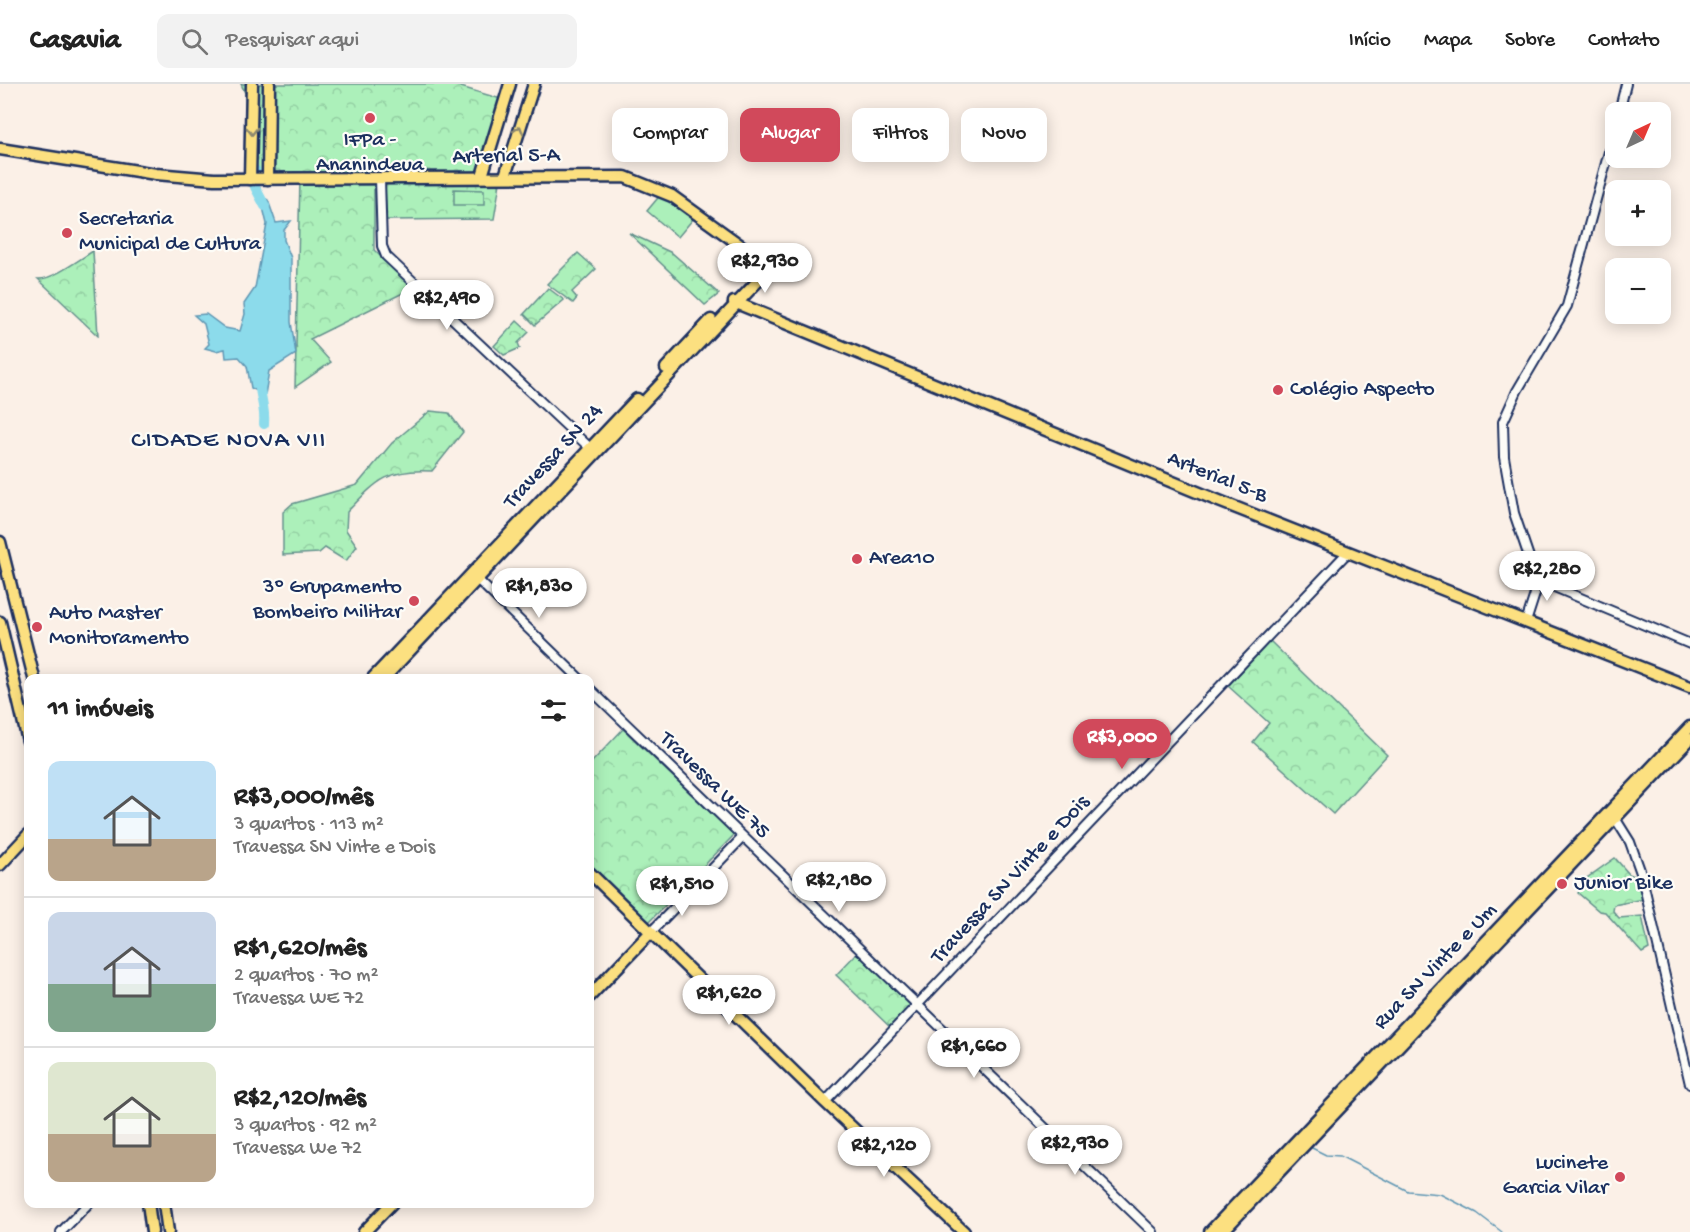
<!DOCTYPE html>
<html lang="pt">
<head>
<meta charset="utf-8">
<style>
  body { margin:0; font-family:"Gochi Hand",sans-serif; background:#f2f2f2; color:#222; height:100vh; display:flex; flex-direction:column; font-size:22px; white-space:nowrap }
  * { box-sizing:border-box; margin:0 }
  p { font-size:20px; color:#767676 }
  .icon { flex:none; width:33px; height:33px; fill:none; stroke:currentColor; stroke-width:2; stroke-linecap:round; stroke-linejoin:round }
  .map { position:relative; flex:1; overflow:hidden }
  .side { position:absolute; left:24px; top:590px; width:570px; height:534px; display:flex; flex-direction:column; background:#fff; border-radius:12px; box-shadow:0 3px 15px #0003 }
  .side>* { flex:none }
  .top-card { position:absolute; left:612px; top:24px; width:570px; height:54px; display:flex; gap:12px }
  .needle { width:39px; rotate:44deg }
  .tools { position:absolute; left:1605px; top:18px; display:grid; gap:12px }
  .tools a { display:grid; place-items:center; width:66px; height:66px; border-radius:12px; background:#fff; box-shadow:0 3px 15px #0003; font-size:30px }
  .price { position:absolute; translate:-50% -51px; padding:0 14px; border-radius:21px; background:#fff; color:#222; font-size:20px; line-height:39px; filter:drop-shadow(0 2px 3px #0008) }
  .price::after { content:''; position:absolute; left:50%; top:36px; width:18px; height:14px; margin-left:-9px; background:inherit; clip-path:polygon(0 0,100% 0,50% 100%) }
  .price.current { background:#d1495b; color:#fff }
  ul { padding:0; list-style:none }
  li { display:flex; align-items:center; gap:18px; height:150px; padding:0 24px }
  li+li { border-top:2px solid #e0e0e0 }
  li span { display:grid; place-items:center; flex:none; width:168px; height:120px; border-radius:12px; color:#555 }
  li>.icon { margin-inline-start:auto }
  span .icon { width:72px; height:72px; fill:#fffc; stroke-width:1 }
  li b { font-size:26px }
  h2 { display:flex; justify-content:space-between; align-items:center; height:72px; padding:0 24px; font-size:26px }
  .pill { padding:0 21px; border-radius:12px; background:#fff; box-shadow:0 3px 15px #0003; font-size:21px; line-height:54px }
  .pill.current { background:#d1495b; color:#fff }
  header { display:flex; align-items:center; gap:36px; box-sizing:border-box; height:84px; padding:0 30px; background:#fff; border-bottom:2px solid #e0e0e0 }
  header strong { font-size:28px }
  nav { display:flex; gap:33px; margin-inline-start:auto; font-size:21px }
  .search { width:420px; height:54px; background:#f2f2f2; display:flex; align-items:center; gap:15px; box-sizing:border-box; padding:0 21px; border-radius:12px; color:#767676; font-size:22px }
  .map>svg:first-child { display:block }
  .forest { fill:url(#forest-crowns); stroke:#64908c; stroke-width:1.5 }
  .pitch { fill:#acf0ba; stroke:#64908c; stroke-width:1.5 }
  .water { fill:#8cdbeb; stroke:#5f96b3; stroke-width:1.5 }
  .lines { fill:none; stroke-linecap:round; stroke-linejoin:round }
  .stream { stroke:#5f96b3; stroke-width:1.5 }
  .river { stroke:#8cdbeb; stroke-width:10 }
  .minor-casing { stroke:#1b2f5e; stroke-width:12 }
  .major-casing { stroke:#1b2f5e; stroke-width:15 }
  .minor { stroke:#fdfcf7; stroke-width:8 }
  .major { stroke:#fce080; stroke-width:10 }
  .oneway { stroke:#8c886f }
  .poi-dot { fill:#d1495b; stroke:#fdfcf7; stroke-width:2 }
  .labels { text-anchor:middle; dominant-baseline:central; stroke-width:4.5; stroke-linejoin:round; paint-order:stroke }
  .poi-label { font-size:22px; fill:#1b2f5e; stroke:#fdfcf7; text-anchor:start }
  .street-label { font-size:22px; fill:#1b2f5e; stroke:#fdfcf7 }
  .neighbourhood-label { font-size:24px; letter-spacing:1.5px; fill:#1b2f5e; stroke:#fdfcf7 }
</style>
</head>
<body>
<header>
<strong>Casavia</strong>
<div class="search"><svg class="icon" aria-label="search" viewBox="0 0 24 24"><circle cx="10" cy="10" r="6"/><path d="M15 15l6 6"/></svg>Pesquisar aqui</div>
<nav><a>Início</a><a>Mapa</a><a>Sobre</a><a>Contato</a></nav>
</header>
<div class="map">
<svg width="1690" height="1148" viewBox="0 0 1690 1148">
  <defs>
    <pattern id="forest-crowns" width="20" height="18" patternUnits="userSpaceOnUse" patternTransform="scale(1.5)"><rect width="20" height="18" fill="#acf0ba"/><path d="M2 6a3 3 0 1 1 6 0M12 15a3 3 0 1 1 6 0" fill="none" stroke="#93cea2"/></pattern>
  </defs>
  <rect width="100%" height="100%" fill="#fbf0e7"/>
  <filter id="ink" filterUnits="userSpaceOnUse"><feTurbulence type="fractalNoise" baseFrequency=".0167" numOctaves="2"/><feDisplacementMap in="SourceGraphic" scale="12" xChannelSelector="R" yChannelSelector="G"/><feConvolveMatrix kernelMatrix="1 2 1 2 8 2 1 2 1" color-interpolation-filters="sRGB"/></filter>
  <g filter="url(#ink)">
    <g class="forest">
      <polygon points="241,0 451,0 501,15 480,87 251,89 245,9"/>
      <polygon points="300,95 374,99 374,166 413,204 310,255 331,278 295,303"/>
      <polygon points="500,99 494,135 386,136 385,100"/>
      <polygon points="629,149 672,169 719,210 705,221"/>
      <path d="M 93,167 L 98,252 L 38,195 C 52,196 80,175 93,167 Z"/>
      <polygon points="578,169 596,185 572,208 577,214 573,219 547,200"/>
      <polygon points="548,204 564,216 535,241 524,230"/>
      <polygon points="517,237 529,248 518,259 520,264 504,271 494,262"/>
      <path d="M 430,327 L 449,329 L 463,348 L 432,387 C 387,384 376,398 347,428 L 346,446 L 357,462 L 346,477 L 325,464 L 319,469 L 283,471 L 283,428 L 292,420 L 357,401 L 392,359 Z"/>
      <polygon points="1270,557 1387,671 1333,730 1253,658 1269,639 1228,602"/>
      <polygon points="623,645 734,751 648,839 590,780 590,680"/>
      <polygon points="1615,774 1629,790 1640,794 1644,815 1614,821 1613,827 1619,834 1642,832 1649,865 1642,869 1605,828 1599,827 1578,809 1584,796"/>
      <polygon points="857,869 913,922 892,945 836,891"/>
    </g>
    <g class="pitch">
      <polygon points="454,105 484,106 484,121 454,121"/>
      <polygon points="662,109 693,135 678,153 647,127"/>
    </g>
    <polygon class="water" points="260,111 268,116 276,139 291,137 284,146 284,156 291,174 291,238 296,270 269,287 265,311 251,304 247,282 239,273 226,274 225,265 216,267 205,264 209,260 204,240 194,231 206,230 225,244 240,247 245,230 244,220 255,204 267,140"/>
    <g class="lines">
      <polyline class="stream" points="1312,1064 1326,1071 1340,1072 1408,1107 1440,1110 1477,1129 1502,1148"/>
      <g class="river">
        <polyline points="255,86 255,103 265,122"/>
        <path d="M 259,294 C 259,310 266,325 264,340"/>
      </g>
      <g class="minor-casing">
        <g id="minor">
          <polyline points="1619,28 1626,0"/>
          <polyline points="380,95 382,162 386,172 589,363"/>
          <polyline points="475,493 579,594"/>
          <polyline points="1533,494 1690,560"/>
          <polyline points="1526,538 1535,510 1529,473 1514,429 1504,373 1503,338 1517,307 1567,222 1616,42"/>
          <polyline points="590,605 1153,1148"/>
          <polyline points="1615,734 1630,758 1641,789 1690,1000"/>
          <polyline points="650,849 742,754"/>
          <polyline points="825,1018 1348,468"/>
          <polyline points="61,1148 89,1119"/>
        </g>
      </g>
      <g class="major-casing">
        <g id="major">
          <polyline points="0,65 156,90 214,95 625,93 672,112 765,179 773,181 384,594"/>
          <polyline points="482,92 510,0"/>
          <polyline points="505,92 534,0"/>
          <polyline points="250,95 252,0"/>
          <polyline points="268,95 269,0"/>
          <polyline points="734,218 1219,417 1690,603"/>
          <polyline points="666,284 711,236"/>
          <polyline points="0,458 34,594"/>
          <polyline points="0,538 28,657"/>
          <polyline points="373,594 637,315"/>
          <polyline points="0,781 28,751"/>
          <polyline points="590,789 825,1018 964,1148"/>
          <polyline points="590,912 650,849"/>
          <polyline points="148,1119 152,1148"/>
          <polyline points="164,1119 168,1148"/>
          <polyline points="364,1148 392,1119"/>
          <polyline points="1210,1148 1690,643"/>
          <polyline points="1222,1148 1690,655"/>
        </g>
      </g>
      <use href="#minor" class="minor"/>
      <use href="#major" class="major"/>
    </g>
    <defs><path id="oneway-chevron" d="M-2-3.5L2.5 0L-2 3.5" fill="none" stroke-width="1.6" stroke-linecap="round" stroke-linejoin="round" transform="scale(1.5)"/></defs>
    <g class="oneway">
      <use href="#oneway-chevron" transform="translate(519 46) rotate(-73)"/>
      <use href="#oneway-chevron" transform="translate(252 47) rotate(90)"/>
    </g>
  </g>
  <g class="poi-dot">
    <circle cx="370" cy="34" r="6"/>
    <circle cx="67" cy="149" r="6"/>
    <circle cx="1278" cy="306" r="6"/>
    <circle cx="857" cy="475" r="6"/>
    <circle cx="414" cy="517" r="6"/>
    <circle cx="37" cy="543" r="6"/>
    <circle cx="1562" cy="800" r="6"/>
    <circle cx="1620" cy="1093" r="6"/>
  </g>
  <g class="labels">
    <g class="poi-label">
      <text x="370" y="57" text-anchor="middle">IFPa -<tspan x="370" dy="25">Ananindeua</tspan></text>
      <text x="79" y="136">Secretaria<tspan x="79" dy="25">Municipal de Cultura</tspan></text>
      <text x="1290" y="306">Colégio Aspecto</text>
      <text x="869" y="475">Area10</text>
      <text x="402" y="504" text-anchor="end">3º Grupamento<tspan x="402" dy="25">Bombeiro Militar</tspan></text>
      <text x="49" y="530">Auto Master<tspan x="49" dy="25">Monitoramento</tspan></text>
      <text x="1574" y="800">Junior Bike</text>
      <text x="1608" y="1080" text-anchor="end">Lucinete<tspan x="1608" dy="25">Garcia Vilar</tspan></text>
    </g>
    <g class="street-label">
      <text transform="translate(506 73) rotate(-1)">Arterial 5-A</text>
      <text transform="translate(554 373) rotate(-47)">Travessa SN 24</text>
      <text transform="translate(1217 394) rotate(22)">Arterial 5-B</text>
      <text transform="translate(714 702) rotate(44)">Travessa WE 75</text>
      <text transform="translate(1011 796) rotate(-47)">Travessa SN Vinte e Dois</text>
      <text transform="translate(1436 883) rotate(-46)">Rua SN Vinte e Um</text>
    </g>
    <g class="neighbourhood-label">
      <text x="229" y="357">CIDADE NOVA VII</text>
    </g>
  </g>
</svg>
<div class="tools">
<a><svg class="needle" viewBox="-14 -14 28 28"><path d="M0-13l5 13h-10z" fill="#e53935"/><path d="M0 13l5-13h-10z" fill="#767676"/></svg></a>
<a>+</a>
<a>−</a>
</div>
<b class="price" style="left:765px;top:210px">R$2,930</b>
<b class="price" style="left:447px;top:247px">R$2,490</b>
<b class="price" style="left:1547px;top:518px">R$2,280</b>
<b class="price" style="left:539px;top:535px">R$1,830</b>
<b class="price current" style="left:1122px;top:686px">R$3,000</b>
<b class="price" style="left:839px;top:829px">R$2,180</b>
<b class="price" style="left:682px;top:833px">R$1,510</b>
<b class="price" style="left:729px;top:942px">R$1,620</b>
<b class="price" style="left:974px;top:995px">R$1,660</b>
<b class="price" style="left:1075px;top:1092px">R$2,930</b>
<b class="price" style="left:884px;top:1094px">R$2,120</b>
<div class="top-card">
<a class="pill">Comprar</a>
<a class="pill current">Alugar</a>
<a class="pill">Filtros</a>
<a class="pill">Novo</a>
</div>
<section class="side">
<h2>11 imóveis<svg class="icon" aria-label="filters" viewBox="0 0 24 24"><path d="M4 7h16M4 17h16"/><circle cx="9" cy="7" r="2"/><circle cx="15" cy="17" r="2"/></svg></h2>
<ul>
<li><span style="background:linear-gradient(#bfe0f5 65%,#b9a48a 0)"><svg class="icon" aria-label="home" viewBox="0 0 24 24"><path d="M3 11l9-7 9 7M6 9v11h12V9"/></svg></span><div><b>R$3,000/mês</b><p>3 quartos · 113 m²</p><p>Travessa SN Vinte e Dois</p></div></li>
<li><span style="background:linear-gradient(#c9d6e8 60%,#7fa58c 0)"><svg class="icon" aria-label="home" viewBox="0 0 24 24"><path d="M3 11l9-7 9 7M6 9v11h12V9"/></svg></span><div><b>R$1,620/mês</b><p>2 quartos · 70 m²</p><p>Travessa WE 72</p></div></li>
<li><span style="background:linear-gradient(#dfe7d0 60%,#b9a48a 0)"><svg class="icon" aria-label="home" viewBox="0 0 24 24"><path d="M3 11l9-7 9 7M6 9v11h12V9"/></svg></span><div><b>R$2,120/mês</b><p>3 quartos · 92 m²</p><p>Travessa We 72</p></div></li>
</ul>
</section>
</div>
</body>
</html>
